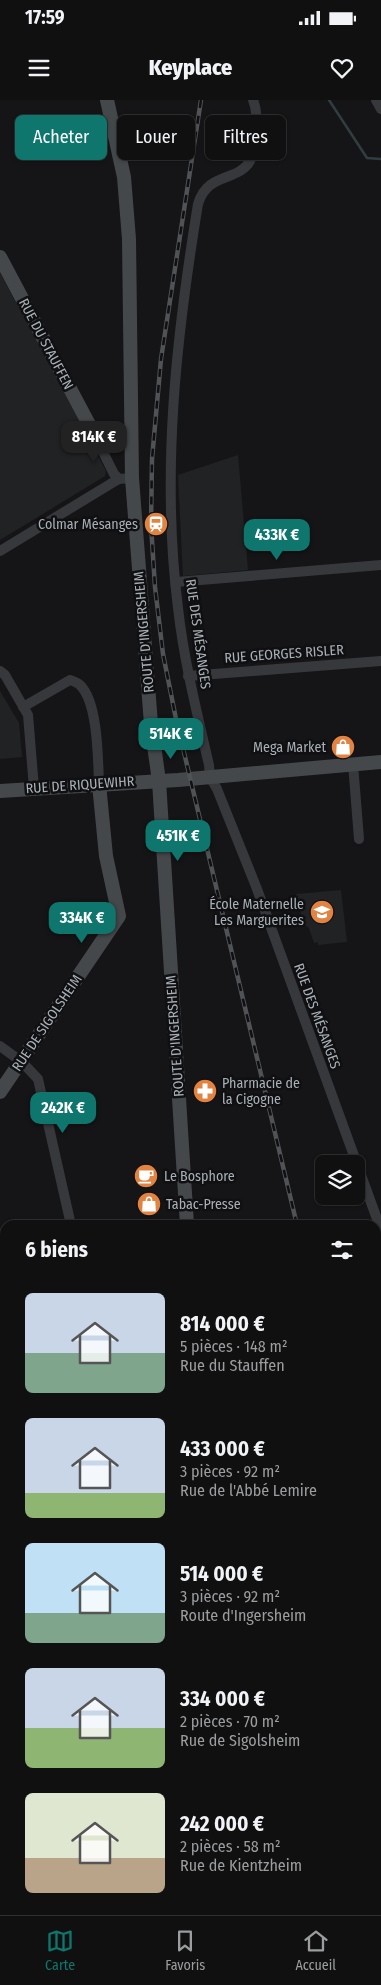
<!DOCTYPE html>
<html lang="fr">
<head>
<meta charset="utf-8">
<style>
  body { margin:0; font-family:"Fira Sans Condensed",sans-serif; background:#19191a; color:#f1f3f6; height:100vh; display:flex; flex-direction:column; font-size:19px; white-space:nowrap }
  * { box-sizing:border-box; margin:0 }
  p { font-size:16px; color:#9c9d9f }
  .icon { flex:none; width:28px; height:28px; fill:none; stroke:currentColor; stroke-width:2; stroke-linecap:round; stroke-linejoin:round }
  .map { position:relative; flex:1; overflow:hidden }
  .drawer { position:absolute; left:0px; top:1120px; width:381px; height:695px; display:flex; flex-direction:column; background:#101011; border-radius:15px 15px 0 0; box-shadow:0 1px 4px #0004,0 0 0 1px #303031 }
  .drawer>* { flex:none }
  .banner { position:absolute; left:15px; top:15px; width:351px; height:45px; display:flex; gap:10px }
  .tools { position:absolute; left:315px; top:1055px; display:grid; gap:10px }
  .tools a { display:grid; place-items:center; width:50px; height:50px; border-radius:8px; background:#101011; box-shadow:0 1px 4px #0004,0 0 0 1px #303031; font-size:25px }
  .price { position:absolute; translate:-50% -42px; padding:0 11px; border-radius:10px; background:#0f766e; color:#fff; font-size:16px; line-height:32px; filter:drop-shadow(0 1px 2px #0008) }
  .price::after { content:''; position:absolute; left:50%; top:30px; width:15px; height:11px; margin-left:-8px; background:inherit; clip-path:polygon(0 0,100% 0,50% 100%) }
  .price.selected { background:#222; color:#fff }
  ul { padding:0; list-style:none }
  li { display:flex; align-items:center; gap:15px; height:125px; padding:0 25px }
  li span { display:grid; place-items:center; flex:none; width:140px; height:100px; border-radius:8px; color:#555 }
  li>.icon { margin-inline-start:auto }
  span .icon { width:60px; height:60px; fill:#fffc; stroke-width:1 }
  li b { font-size:21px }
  h2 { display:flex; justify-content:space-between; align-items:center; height:60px; padding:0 25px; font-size:21px }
  .pill { padding:0 18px; border-radius:8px; background:#101011; box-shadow:0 1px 4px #0004,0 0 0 1px #303031; font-size:18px; line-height:45px }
  .pill.selected { background:#0f766e; color:#fff }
  .status { display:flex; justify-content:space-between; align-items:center; height:35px; padding:0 25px; background:#101011; direction:ltr }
  .status svg { height:14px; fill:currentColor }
  header { display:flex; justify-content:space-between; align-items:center; height:65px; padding:0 25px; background:#101011; font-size:22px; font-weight:800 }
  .dock { display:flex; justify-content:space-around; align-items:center; height:70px; border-top:1px solid #303031; background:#101011; font-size:14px; color:#9c9d9f }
  .dock a { display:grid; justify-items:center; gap:2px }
  .dock .selected { color:#0f766e }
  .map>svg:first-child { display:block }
  .built { fill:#212224 }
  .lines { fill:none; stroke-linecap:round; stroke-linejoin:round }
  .stream { stroke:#313e40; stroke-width:2.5 }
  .street { stroke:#36383b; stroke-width:10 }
  .secondary { stroke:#45484b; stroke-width:14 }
  .rail-casing { stroke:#505356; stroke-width:4.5 }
  .rail { stroke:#101012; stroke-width:2.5; stroke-dasharray:8; stroke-linecap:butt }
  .labels { text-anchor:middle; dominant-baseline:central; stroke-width:5; stroke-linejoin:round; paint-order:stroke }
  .street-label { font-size:14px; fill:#a8b0b6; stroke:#101012 }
  .poi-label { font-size:14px; fill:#a8b0b6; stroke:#101012; text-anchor:end }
</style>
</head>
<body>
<div class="status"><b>17:59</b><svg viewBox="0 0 49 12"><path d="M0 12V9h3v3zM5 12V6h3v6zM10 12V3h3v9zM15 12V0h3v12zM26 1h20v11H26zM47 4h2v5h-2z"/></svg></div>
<header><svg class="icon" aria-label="menu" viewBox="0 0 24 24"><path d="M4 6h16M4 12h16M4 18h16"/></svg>Keyplace<svg class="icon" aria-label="heart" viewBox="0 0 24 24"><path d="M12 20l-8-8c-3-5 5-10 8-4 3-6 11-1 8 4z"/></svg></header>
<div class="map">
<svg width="381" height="1815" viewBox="0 0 381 1815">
  <rect width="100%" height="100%" fill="#151517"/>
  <g class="built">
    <polygon points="0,173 106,371 105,376 0,440"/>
    <polygon points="238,355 248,470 183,476 178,375"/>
    <polygon points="0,591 19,623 22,657 0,659"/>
    <polygon points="341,790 347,842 318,845 318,842 314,843 309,828 305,825 296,799 296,794"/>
  </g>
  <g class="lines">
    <polyline class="stream" points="329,0 367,58 381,59"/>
    <g class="street">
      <path d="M 253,0 C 258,12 256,22 255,35 C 254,43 254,54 250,61 C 238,82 207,72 198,104 C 176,238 161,373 178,508 C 184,561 197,613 209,665 L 210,677 L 217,689 L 257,789 L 381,1130"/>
      <polyline points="376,0 381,9"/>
      <polyline points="92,330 114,374 119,379"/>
      <polyline points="0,451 112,383 119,379 132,378"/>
      <polyline points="176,482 381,465"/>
      <polyline points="0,571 5,575 28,615 34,688"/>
      <polyline points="188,576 381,561"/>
      <path d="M 23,607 L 70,580 C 73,581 78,583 80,585 C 98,602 98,659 99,684"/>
      <polyline points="353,664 359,739"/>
      <polyline points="0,946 22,962 38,979 71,1125"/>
      <polyline points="0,1145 5,1144"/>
      <polyline points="0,1228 5,1226"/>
      <polyline points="377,1394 381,1393"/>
      <polyline points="0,1451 5,1450"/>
      <polyline points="376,1506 381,1527"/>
      <polyline points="0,1577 5,1575"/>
      <polyline points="376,1597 381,1597"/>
      <polyline points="376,1685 381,1685"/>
      <polyline points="0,1761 5,1777"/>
      <polyline points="0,1799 5,1798"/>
    </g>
    <g class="secondary">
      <polyline points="107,0 124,77 129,139 132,378 151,624 159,681 187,1125"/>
      <polyline points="0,157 92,330 105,336 131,335"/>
      <polyline points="0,691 178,680 381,662"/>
      <polyline points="0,992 119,816 106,756 99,684"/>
      <polyline points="202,1810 202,1815"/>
    </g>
    <g class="rail-casing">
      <g id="rail">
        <polyline points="201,0 161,259 152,359 151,425 155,487 163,554 176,619 297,1125"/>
        <polyline points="376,1455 381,1474"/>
      </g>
    </g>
    <use href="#rail" class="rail"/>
  </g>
  <defs>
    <g id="station-disc" transform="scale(1.25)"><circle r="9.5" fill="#e28342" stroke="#101012"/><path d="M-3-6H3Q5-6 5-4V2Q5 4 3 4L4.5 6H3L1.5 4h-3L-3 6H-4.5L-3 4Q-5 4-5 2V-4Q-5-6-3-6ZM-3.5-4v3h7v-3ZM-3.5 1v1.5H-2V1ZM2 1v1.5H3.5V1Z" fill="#fff"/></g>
    <g id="shop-disc" transform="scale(1.25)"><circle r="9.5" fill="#e28342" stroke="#101012"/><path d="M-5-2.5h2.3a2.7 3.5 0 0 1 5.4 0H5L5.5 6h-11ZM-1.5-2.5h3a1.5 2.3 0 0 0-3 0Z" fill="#fff"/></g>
    <g id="school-disc" transform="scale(1.25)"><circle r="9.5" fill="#e28342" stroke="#101012"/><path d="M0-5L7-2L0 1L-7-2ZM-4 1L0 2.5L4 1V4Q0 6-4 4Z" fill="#fff"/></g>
    <g id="pharmacy-disc" transform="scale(1.25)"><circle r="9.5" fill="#e28342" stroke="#101012"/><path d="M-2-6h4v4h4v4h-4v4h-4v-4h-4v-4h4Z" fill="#fff"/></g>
    <g id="cafe-disc" transform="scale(1.25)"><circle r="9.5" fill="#e28342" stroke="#101012"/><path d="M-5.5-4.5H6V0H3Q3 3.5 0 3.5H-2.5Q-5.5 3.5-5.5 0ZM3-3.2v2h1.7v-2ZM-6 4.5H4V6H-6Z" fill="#fff"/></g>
  </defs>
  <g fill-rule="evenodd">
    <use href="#station-disc" x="156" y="424"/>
    <use href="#shop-disc" x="343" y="647"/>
    <use href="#school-disc" x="322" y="812"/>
    <use href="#pharmacy-disc" x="205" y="991"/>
    <use href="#cafe-disc" x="146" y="1076"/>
    <use href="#shop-disc" x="149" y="1104"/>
  </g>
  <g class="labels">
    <g class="street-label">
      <text transform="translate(46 244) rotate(62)">RUE DU STAUFFEN</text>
      <text transform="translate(144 532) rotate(-95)">ROUTE D'INGERSHEIM</text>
      <text transform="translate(198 534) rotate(82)">RUE DES MÉSANGES</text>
      <text transform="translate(284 554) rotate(-4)">RUE GEORGES RISLER</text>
      <text transform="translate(80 685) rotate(-4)">RUE DE RIQUEWIHR</text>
      <text transform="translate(317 916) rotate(70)">RUE DES MÉSANGES</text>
      <text transform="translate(47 923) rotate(-56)">RUE DE SIGOLSHEIM</text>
      <text transform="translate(175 936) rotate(-94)">ROUTE D'INGERSHEIM</text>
    </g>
    <g class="poi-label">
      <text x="138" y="424">Colmar Mésanges</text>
      <text x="326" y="647">Mega Market</text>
      <text x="304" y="804">École Maternelle<tspan x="304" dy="16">Les Marguerites</tspan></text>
      <text x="222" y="983" text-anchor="start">Pharmacie de<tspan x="222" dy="16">la Cigogne</tspan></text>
      <text x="164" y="1076" text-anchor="start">Le Bosphore</text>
      <text x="166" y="1104" text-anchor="start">Tabac-Presse</text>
    </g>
  </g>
</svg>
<div class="tools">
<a><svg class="icon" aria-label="layers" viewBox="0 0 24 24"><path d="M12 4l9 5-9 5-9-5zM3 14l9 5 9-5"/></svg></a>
</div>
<b class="price selected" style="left:94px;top:363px">814K €</b>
<b class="price" style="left:277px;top:461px">433K €</b>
<b class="price" style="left:171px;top:660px">514K €</b>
<b class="price" style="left:178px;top:762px">451K €</b>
<b class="price" style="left:82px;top:844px">334K €</b>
<b class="price" style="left:63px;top:1034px">242K €</b>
<div class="banner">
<a class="pill selected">Acheter</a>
<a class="pill">Louer</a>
<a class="pill">Filtres</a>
</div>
<section class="drawer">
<h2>6 biens<svg class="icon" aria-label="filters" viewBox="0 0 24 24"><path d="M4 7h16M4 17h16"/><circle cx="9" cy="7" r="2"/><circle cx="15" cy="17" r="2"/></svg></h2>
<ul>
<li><span style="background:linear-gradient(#c9d6e8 60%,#7fa58c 0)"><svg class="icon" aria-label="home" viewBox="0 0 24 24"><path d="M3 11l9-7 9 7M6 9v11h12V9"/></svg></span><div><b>814 000 €</b><p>5 pièces · 148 m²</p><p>Rue du Stauffen</p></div></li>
<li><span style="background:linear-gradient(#c9d6e8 75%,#8fb573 0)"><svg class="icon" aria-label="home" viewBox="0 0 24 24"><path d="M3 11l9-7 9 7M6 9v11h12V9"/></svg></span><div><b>433 000 €</b><p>3 pièces · 92 m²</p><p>Rue de l'Abbé Lemire</p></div></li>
<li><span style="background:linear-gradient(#bfe0f5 70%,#7fa58c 0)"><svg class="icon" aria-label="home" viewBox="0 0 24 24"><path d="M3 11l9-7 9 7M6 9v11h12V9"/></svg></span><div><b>514 000 €</b><p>3 pièces · 92 m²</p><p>Route d'Ingersheim</p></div></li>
<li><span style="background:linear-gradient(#c9d6e8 60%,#8fb573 0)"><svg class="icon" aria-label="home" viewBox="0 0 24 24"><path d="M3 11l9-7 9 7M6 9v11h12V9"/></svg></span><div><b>334 000 €</b><p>2 pièces · 70 m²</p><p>Rue de Sigolsheim</p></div></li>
<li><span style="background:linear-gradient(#dfe7d0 65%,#b9a48a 0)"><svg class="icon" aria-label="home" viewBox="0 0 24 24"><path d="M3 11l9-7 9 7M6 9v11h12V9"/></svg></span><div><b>242 000 €</b><p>2 pièces · 58 m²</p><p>Rue de Kientzheim</p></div></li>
</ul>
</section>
</div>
<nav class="dock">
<a class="selected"><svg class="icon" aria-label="map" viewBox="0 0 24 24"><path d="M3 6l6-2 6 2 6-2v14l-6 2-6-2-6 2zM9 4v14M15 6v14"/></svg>Carte</a>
<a><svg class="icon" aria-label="saved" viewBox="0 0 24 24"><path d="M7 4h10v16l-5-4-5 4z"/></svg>Favoris</a>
<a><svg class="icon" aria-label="home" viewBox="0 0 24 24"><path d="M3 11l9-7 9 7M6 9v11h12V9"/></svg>Accueil</a>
</nav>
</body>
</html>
